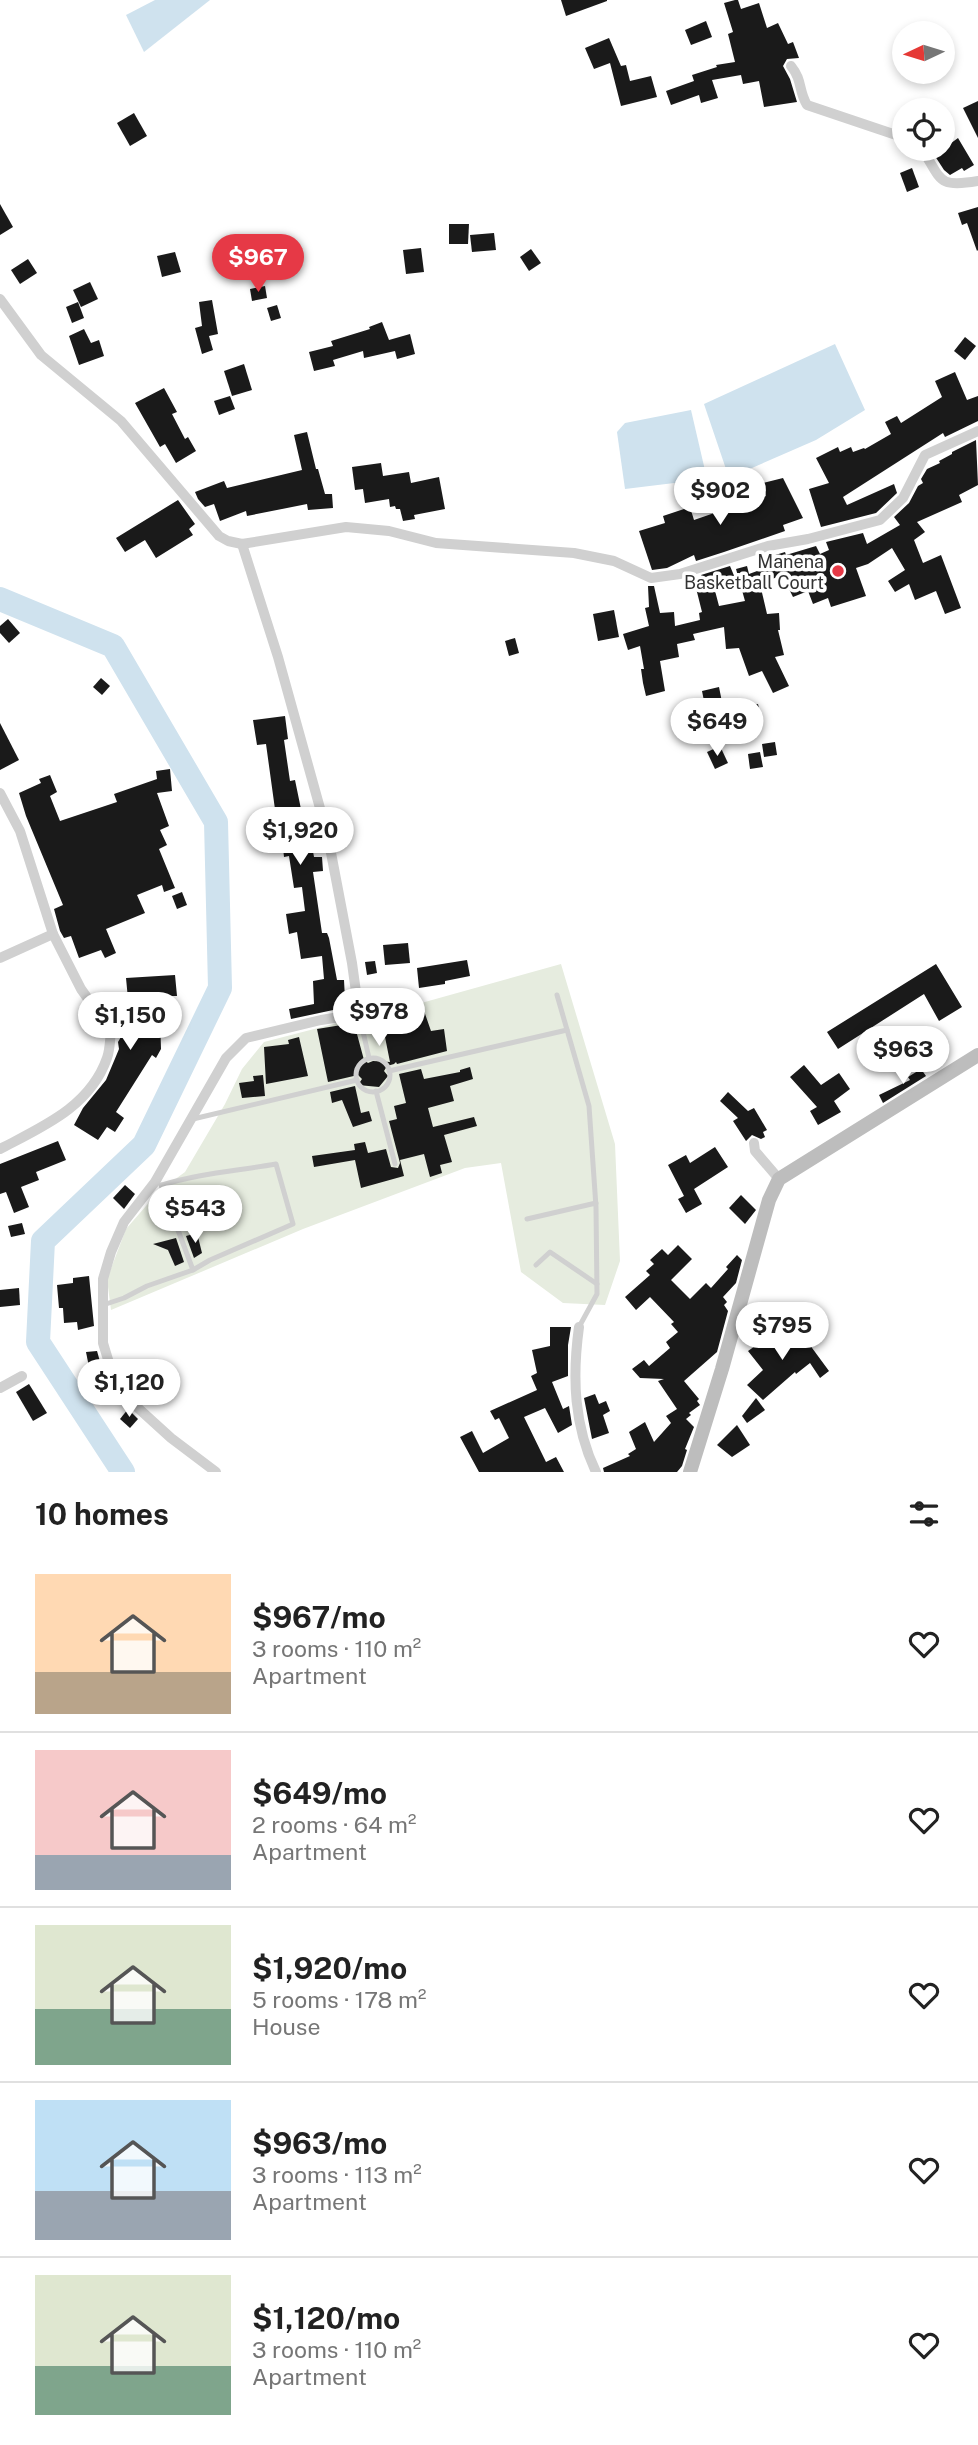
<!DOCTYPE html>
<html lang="en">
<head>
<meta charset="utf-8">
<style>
  body { margin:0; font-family:"Public Sans",sans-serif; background:#f2f2f2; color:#222; height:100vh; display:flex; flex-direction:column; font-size:26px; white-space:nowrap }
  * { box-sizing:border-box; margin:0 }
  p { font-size:23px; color:#767676 }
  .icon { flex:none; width:38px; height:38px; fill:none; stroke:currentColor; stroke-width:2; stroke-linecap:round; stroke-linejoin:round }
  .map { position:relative; height:1472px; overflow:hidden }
  .drawer { display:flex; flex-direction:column; background:#fff; flex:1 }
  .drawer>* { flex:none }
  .needle { width:46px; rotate:266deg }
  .tools { position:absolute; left:892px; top:21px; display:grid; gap:14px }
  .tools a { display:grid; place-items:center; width:63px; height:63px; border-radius:50%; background:#fff; box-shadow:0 4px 10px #0003; font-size:35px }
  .price { position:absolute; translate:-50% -60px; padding:0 16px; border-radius:24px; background:#fff; color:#222; font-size:23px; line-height:46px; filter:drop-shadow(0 2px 4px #0008) }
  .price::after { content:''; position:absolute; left:50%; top:42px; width:21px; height:16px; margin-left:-10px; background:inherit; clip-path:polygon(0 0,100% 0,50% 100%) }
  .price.current { background:#e63946; color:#fff }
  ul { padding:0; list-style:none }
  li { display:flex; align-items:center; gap:21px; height:175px; padding:0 35px }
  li+li { border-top:2px solid #e0e0e0 }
  li span { display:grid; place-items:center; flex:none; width:196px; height:140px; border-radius:0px; color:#555 }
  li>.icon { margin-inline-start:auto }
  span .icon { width:84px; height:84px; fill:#fffc; stroke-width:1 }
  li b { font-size:30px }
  h2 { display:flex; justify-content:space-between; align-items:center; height:84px; padding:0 35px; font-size:30px }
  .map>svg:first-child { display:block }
  .green { fill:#e6ecdf }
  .water { fill:#cfe2ee }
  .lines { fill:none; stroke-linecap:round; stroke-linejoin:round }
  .river { stroke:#cfe2ee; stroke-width:24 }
  .building { fill:#1a1a1a }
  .lane { stroke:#d0d0d0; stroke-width:5 }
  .street { stroke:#d0d0d0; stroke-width:10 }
  .secondary { stroke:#bdbdbd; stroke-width:14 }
  .poi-dot { fill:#e63946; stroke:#fff; stroke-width:2.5 }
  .labels { text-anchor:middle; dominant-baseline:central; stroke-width:7; stroke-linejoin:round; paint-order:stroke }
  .poi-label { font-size:18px; fill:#333; stroke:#fff; text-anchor:end }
</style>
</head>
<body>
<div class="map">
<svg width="978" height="1472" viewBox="0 0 978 1472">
  <rect width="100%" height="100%" fill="#fff"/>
  <polygon class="green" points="561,964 615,1144 620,1261 605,1305 563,1303 521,1272 501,1163 465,1168 303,1229 111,1310 107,1279 126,1229 159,1191 185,1172 225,1104 242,1069 264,1042 345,1021 389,1012"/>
  <g class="water">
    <polygon points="155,0 210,0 144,52 126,15"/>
    <polygon points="835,344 865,410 816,440 729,478 704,404"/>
    <polygon points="691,410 707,479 625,489 617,432 625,423"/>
  </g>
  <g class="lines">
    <polyline class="river" points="0,599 113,646 216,822 220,988 144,1145 43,1241 38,1342 123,1472"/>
  </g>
  <g class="building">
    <polygon points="561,0 607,0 607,1 566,16"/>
    <polygon points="735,0 738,0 741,9 759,3 767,28 778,23 788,44 793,42 799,58 787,59 783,66 790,79 797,102 764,107 759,81 743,84 741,75 712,80 718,98 701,103 699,95 671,105 666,91 694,81 692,75 717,67 716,65 735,62 728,34 733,32 724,3"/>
    <polygon points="706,21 712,37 691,45 685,30"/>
    <polygon points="609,38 621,66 626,65 630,81 651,76 657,97 621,106 610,63 594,69 585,48"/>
    <polygon points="978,101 978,138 963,108"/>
    <polygon points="134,113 147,136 130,146 117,123"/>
    <polygon points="958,138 974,165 964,171 962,168 950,175 944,170 933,153 943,149"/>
    <polygon points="912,168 919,187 907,192 900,173"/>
    <polygon points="0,204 13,227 0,235"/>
    <polygon points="978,207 978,250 977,251 967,223 962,225 958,213"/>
    <polygon points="449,224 469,224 468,244 449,244"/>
    <polygon points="494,233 496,250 472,252 470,235"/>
    <polygon points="421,248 424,272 406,274 403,250"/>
    <polygon points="531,249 541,263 529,271 520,257"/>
    <polygon points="175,252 181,272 162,277 157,256"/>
    <polygon points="28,259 37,273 20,284 11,270"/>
    <polygon points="90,282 98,299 81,307 73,290"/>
    <polygon points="265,286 267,298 252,301 250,289"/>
    <polygon points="212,300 218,334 209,336 213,350 202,354 195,328 202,326 199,302"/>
    <polygon points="78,302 84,318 72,323 66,307"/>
    <polygon points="277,305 281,318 271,321 267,308"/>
    <polygon points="382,322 389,340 410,334 415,354 397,359 395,351 364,358 363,351 333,360 335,366 314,371 309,352 333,346 331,341 370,329 369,327"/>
    <polygon points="84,329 91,343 99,340 104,356 79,365 69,336"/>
    <polygon points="965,337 976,346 965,360 954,351"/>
    <polygon points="244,364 252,390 232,396 224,371"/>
    <polygon points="955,372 967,400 978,396 978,421 945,437 943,433 843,497 847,505 894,484 897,493 876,513 821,527 809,489 829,483 816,458 838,447 840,452 851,447 853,452 864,448 865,449 891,434 885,422 897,416 901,423 942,397 935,381"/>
    <polygon points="164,388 177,412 172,414 185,439 188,437 196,451 176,463 165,444 160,447 135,403"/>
    <polygon points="230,396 235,409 219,415 214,401"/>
    <polygon points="307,432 316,469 318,469 325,494 332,494 333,508 308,510 307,504 247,516 246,511 220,521 214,504 205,507 198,499 195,492 224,481 227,488 302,470 294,435"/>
    <polygon points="976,440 978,485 959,495 962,502 917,522 925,532 914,540 923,563 941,555 961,608 945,614 936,591 915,600 909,584 895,592 888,581 905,570 892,548 868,564 856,568 866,596 831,607 828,598 813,604 808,591 793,597 782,575 760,584 767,614 779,613 780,630 778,630 784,655 775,657 789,686 773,693 762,671 749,676 739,648 726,649 724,627 693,634 695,640 677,644 679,657 660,661 665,691 646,696 643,683 641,669 644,669 640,646 628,650 623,634 649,626 645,608 649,607 648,586 654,586 660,613 674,612 675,626 700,620 699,613 702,612 694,580 702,578 701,575 730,566 735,578 714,587 719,606 745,601 736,569 747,566 749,574 771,566 769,557 785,552 786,555 816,546 820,554 829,550 826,542 863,533 867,544 900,525 894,517 909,503 918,486 923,483 921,479 927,469 940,463 939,461 952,454 952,452"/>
    <polygon points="381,463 383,476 409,472 411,483 439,477 445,509 414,515 415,519 403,521 400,509 396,509 395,506 390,507 389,499 365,503 363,489 355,490 352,467"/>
    <polygon points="783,478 803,518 783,525 785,531 724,552 696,561 694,555 667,568 652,570 639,531 665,523 663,516 690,507 694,520 723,510 720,495 732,492 736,506 762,498 766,496 763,483"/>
    <polygon points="178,500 195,524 189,529 193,535 156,558 145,540 125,552 116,538"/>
    <polygon points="614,610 619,637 598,641 593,614"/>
    <polygon points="8,619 20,633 9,643 0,633 0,626"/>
    <polygon points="515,638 519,653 509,656 505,641"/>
    <polygon points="101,678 110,686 102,695 93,687"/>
    <polygon points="719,687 724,712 758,704 763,725 736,731 736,733 720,740 708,710 706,711 702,691"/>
    <polygon points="285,716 288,739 284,740 290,781 295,780 302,814 311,813 313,828 309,829 314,857 322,857 323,871 313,872 322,933 327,933 329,938 337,980 344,980 345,999 337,999 338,1009 291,1019 289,1009 314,1004 313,981 324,979 322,956 301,959 297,932 289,934 286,914 305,911 302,887 294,888 289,856 284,857 281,830 278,831 266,744 257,745 253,720"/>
    <polygon points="0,723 19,760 0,770"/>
    <polygon points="775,742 777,755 764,757 762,744"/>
    <polygon points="720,746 728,763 715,769 707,752"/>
    <polygon points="760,752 763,767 750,769 748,754"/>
    <polygon points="170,769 172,791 157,793 169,826 160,830 167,845 159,849 175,888 164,892 162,885 137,895 145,913 106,929 116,953 105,958 101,950 79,958 71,936 64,938 60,931 54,909 63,905 26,816 19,793 41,783 39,779 50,775 57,792 50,796 60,821 117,802 114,794 157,779 156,771"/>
    <polygon points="182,892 187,905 177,909 172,896"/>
    <polygon points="408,943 410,963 385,965 383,945"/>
    <polygon points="467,960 470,976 445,981 445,984 419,988 417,968"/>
    <polygon points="375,961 377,973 367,975 365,962"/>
    <polygon points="936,964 962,1007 939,1021 924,994 838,1049 827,1032"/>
    <polygon points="175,975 177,996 165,996 166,1015 160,1015 161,1049 156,1058 152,1055 116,1112 124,1118 115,1132 107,1127 98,1140 74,1125 83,1108 106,1080 114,1061 119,1049 118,1042 124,1032 125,999 128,999 126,978"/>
    <polygon points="423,1008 431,1031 444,1029 447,1051 397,1064 396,1062 394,1064 387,1066 384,1071 388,1076 379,1087 358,1085 362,1079 358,1075 328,1082 317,1029 354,1023 364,1060 368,1063 373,1061 390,1062 382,1022 407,1018 405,1014"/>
    <polygon points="299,1037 308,1076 266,1084 264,1047 289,1044 288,1040"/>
    <polygon points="804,1065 821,1085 839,1073 850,1089 834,1101 841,1112 818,1125 810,1111 817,1107 790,1077"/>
    <polygon points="470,1067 473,1079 450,1086 454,1101 428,1108 433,1127 474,1117 477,1126 444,1135 452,1162 440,1165 442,1173 430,1177 424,1154 400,1160 404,1176 361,1188 355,1160 314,1167 312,1156 355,1150 354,1144 365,1142 368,1153 386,1149 391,1167 398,1168 400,1163 389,1121 397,1119 394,1106 406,1103 399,1074 421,1069 424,1079 460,1072 460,1070"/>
    <polygon points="921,1069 926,1076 883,1103 879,1095 910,1080 908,1077"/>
    <polygon points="263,1075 265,1096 242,1098 239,1083 254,1081 253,1076"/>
    <polygon points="355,1086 361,1113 369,1111 372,1121 353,1127 342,1100 332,1103 330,1092"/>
    <polygon points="728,1092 748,1111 754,1108 767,1130 763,1132 765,1137 761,1139 752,1135 746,1141 733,1121 738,1118 720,1101"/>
    <polygon points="58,1141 66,1160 36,1172 39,1180 21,1187 29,1207 14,1213 6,1192 0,1194 0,1164"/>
    <polygon points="715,1147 728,1167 694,1189 702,1204 686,1213 678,1199 684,1196 668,1165 686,1155 690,1163"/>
    <polygon points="125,1185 135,1194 124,1209 113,1198"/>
    <polygon points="193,1195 194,1229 192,1229 181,1199"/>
    <polygon points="741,1195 756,1210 745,1224 729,1208"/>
    <polygon points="22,1223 25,1234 11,1237 8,1226"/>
    <polygon points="197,1233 202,1253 194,1258 186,1236"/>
    <polygon points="176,1238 184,1262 175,1266 168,1250 153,1244"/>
    <polygon points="678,1245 692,1259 671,1280 690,1299 706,1283 711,1288 728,1269 726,1267 737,1255 742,1260 736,1283 723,1297 727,1302 724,1305 728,1311 717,1352 684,1381 699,1399 697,1401 700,1405 689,1413 691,1415 686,1419 694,1427 685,1449 687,1450 682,1466 677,1472 604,1472 603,1468 630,1456 628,1454 636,1449 629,1432 645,1422 654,1442 671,1423 666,1416 677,1409 658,1381 664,1379 640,1378 632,1369 644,1360 649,1366 670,1348 666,1342 678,1332 671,1324 674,1322 650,1297 636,1310 625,1297 650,1275 646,1271 654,1264 650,1260 662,1249 668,1255"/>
    <polygon points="89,1276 94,1326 78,1330 77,1322 64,1323 63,1308 59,1308 57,1285 73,1283 73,1278"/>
    <polygon points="19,1288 20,1305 0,1307 0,1290"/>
    <polygon points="782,1326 796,1343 804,1337 829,1371 820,1378 810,1363 796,1374 795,1372 763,1400 747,1385 763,1370 748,1351 758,1344 759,1346"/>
    <polygon points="550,1327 571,1327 568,1345 568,1376 552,1382 563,1409 569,1406 572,1425 558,1433 545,1408 524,1417 546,1462 556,1457 564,1472 479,1472 460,1437 472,1431 483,1453 509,1438 499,1418 495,1420 490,1411 537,1390 531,1376 537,1373 532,1350 550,1346"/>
    <polygon points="97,1351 101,1365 89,1367 86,1352"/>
    <polygon points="29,1384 47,1413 33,1421 16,1392"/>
    <polygon points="100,1384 109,1384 116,1399 104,1401"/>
    <polygon points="595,1394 599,1404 606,1401 610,1411 603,1415 609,1433 592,1439 584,1398"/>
    <polygon points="756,1398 765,1410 747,1423 742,1416"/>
    <polygon points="128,1409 138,1419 130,1428 120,1419"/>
    <polygon points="737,1425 750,1445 732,1457 717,1445"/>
  </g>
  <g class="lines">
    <g class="lane">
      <polyline points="557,995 589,1106 596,1207 597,1294 579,1327"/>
      <polyline points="359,1014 369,1058"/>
      <circle cx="373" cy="1075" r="17"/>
      <polyline points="389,1071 567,1030"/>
      <polyline points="376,1091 395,1164"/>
      <polyline points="193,1119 357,1080"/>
      <polyline points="161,1185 193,1270"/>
      <polyline points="527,1219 596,1203"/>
      <polyline points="536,1265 550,1252 597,1284"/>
      <path d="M 103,1305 L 124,1298 L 147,1286 L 193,1270 L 210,1260 L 293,1224 L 276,1164 C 237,1171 200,1173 162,1185"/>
    </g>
    <g class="street">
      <path d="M 791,66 C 803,81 798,90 807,105 L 905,138"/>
      <path d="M 922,149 C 942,180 937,188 978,181"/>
      <polyline points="0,299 41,355 121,421 219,536 228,541 242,544 346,527 389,531 436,543 574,553 614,561 651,578 680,574 768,546 808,539 880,520 903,498 925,455 978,431"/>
      <path d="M 0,793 L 20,831 L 53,934 L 81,989 L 111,1031 C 110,1039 110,1050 107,1058 C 90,1107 42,1127 0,1149"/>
      <polyline points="0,958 53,934"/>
      <polyline points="754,1143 755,1151 779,1179"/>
      <path d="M 579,1327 C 572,1378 574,1426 596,1472"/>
      <polyline points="0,1388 22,1376"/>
      <polyline points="216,1472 171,1438 127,1398 113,1376 103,1343 103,1279 111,1252 124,1222 155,1182 226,1058 246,1038 321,1020 359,1014 352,963 328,837 278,657 242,544"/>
    </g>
    <polyline class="secondary" points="690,1472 722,1369 769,1200 779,1179 978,1055"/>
  </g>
  <circle class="poi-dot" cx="838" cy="571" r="7"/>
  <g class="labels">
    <g class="poi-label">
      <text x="824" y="561">Manena<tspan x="824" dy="21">Basketball Court</tspan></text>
    </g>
  </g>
</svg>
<div class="tools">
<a><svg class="needle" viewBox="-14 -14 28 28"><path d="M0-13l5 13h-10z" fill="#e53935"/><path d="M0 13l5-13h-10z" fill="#767676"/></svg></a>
<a><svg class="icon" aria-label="locate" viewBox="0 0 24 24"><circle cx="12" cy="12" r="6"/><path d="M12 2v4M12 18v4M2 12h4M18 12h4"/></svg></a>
</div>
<b class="price current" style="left:258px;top:294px">$967</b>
<b class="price" style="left:720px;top:527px">$902</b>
<b class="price" style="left:717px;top:758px">$649</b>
<b class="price" style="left:300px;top:867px">$1,920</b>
<b class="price" style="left:379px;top:1048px">$978</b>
<b class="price" style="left:130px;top:1052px">$1,150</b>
<b class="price" style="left:903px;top:1086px">$963</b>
<b class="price" style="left:195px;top:1245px">$543</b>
<b class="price" style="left:782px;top:1362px">$795</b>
<b class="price" style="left:129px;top:1419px">$1,120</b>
</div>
<section class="drawer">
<h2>10 homes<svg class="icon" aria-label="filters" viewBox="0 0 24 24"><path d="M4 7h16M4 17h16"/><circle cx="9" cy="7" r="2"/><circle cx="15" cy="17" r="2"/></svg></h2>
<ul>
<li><span style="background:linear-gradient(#ffd9b3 70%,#b9a48a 0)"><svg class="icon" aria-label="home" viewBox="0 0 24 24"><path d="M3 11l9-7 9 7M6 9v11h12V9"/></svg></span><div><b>$967/mo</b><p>3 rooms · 110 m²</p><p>Apartment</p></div><svg class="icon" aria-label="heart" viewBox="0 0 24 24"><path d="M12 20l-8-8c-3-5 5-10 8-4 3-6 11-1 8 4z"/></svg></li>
<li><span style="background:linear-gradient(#f6c9c9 75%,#9aa5b1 0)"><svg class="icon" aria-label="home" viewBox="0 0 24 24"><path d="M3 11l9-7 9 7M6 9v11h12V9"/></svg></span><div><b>$649/mo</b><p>2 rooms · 64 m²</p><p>Apartment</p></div><svg class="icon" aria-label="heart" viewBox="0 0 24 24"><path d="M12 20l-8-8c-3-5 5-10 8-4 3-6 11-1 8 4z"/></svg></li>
<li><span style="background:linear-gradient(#dfe7d0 60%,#7fa58c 0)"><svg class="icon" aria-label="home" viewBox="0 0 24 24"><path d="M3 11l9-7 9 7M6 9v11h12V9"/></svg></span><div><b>$1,920/mo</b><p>5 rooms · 178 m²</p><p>House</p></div><svg class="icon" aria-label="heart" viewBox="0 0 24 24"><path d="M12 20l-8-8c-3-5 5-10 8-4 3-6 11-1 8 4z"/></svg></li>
<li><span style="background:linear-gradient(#bfe0f5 65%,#9aa5b1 0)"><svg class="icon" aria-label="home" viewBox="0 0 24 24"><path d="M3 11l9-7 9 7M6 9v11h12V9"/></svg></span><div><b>$963/mo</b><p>3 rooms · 113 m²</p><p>Apartment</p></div><svg class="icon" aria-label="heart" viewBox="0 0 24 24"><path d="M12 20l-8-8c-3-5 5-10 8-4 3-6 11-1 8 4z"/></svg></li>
<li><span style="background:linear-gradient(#dfe7d0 65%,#7fa58c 0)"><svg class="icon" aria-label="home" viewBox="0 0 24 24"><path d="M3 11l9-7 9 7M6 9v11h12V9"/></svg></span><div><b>$1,120/mo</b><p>3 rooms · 110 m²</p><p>Apartment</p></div><svg class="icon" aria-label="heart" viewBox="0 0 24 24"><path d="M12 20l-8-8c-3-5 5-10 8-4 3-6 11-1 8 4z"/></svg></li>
</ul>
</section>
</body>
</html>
